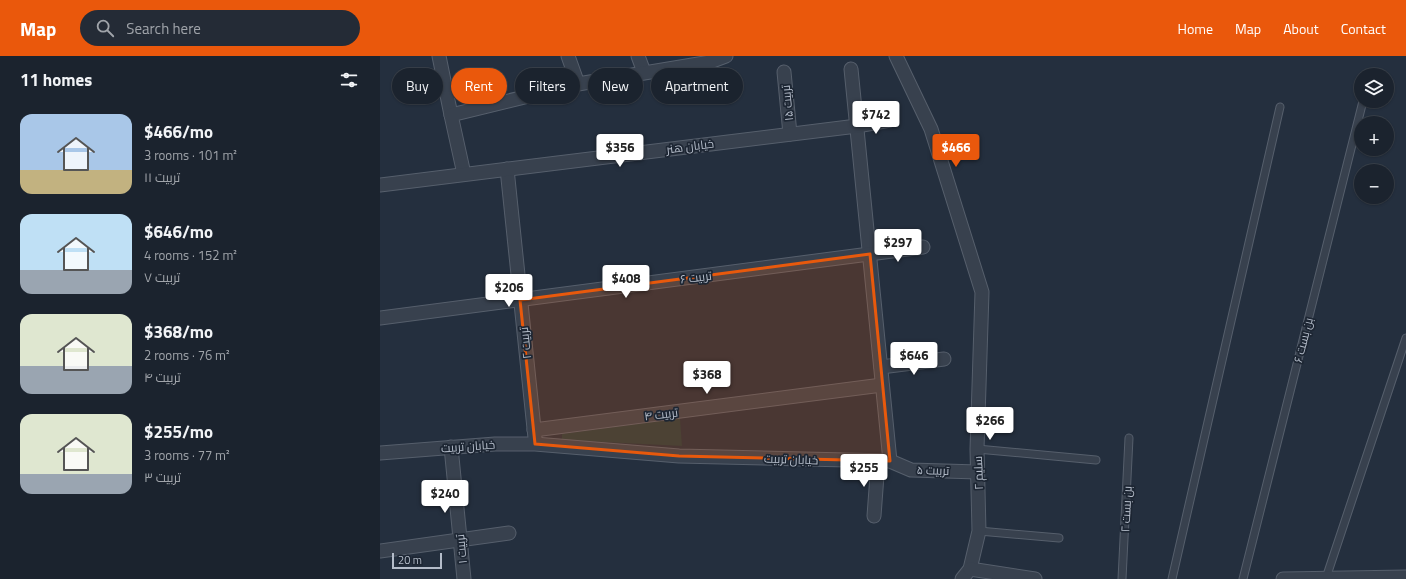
<!DOCTYPE html>
<html lang="en">
<head>
<meta charset="utf-8">
<style>
  body { margin:0; font-family:"Titillium Web",Cairo,sans-serif; background:#242b36; color:#f1f3f6; height:100vh; display:flex; flex-direction:column; font-size:15px; white-space:nowrap }
  * { box-sizing:border-box; margin:0 }
  p { font-size:13px; color:#a0a4aa }
  .icon { flex:none; width:22px; height:22px; fill:none; stroke:currentColor; stroke-width:2; stroke-linecap:round; stroke-linejoin:round }
  .map { position:relative; flex:1; overflow:hidden }
  .details { display:flex; flex-direction:column; background:#1b232e; width:380px }
  .details>* { flex:none }
  .guide { position:absolute; left:12px; top:12px; width:380px; height:36px; display:flex; gap:8px }
  .buttons { position:absolute; left:974px; top:12px; display:grid; gap:8px }
  .buttons a { display:grid; place-items:center; width:40px; height:40px; border-radius:50%; background:#1b232e; box-shadow:0 1px 3px #0004,0 0 0 1px #39404a; font-size:20px }
  .scale { position:absolute; left:12px; bottom:10px; width:50px; box-sizing:border-box; padding-left:4px; border:2px solid #b4bcc9; border-top:0; font-size:11px; line-height:14px; white-space:nowrap; color:#b4bcc9; -webkit-text-stroke:3px #1d2633; paint-order:stroke }
  .price { position:absolute; translate:-50% -34px; padding:0 9px; border-radius:4px; background:#fff; color:#222; font-size:13px; line-height:26px; filter:drop-shadow(0 1px 2px #0008) }
  .price::after { content:''; position:absolute; left:50%; top:24px; width:12px; height:9px; margin-left:-6px; background:inherit; clip-path:polygon(0 0,100% 0,50% 100%) }
  .price.on { background:#ea580c; color:#fff }
  ul { padding:0; list-style:none }
  li { display:flex; align-items:center; gap:12px; height:100px; padding:0 20px }
  li span { display:grid; place-items:center; flex:none; width:112px; height:80px; border-radius:12px; color:#555 }
  li>.icon { margin-inline-start:auto }
  span .icon { width:48px; height:48px; fill:#fffc; stroke-width:1 }
  li b { font-size:17px }
  h2 { display:flex; justify-content:space-between; align-items:center; height:48px; padding:0 20px; font-size:17px }
  .pill { padding:0 14px; border-radius:18px; background:#1b232e; box-shadow:0 1px 3px #0004,0 0 0 1px #39404a; font-size:14px; line-height:36px }
  .pill.on { background:#ea580c; color:#fff }
  header { display:flex; align-items:center; gap:24px; box-sizing:border-box; height:56px; padding:0 20px; background:#ea580c; color:#fff }
  header strong { font-size:19px }
  nav { display:flex; gap:22px; margin-inline-start:auto; font-size:14px }
  .search { width:280px; height:36px; background:#242b36; display:flex; align-items:center; gap:10px; box-sizing:border-box; padding:0 14px; border-radius:22px; color:#a0a4aa; font-size:15px }
  main { display:flex; flex:1; min-height:0 }
  .map>svg:first-child { display:block }
  .green { fill:#263c3f }
  .lines { fill:none; stroke-linecap:round; stroke-linejoin:round }
  .service-casing { stroke:#565f6c; stroke-width:9 }
  .minor-casing { stroke:#565f6c; stroke-width:15 }
  .service { stroke:#38414e; stroke-width:7 }
  .minor { stroke:#38414e; stroke-width:13 }
  .marked { fill:#e8590c; fill-opacity:0.2; stroke:#e8590c; stroke-width:3; stroke-linejoin:round }
  .labels { text-anchor:middle; dominant-baseline:central; stroke-width:3.5; stroke-linejoin:round; paint-order:stroke }
  .street-label { font-size:12px; fill:#b4bcc9; stroke:#1d2633 }
</style>
</head>
<body>
<header>
<strong>Map</strong>
<div class="search"><svg class="icon" aria-label="search" viewBox="0 0 24 24"><circle cx="10" cy="10" r="6"/><path d="M15 15l6 6"/></svg>Search here</div>
<nav><a>Home</a><a>Map</a><a>About</a><a>Contact</a></nav>
</header>
<main>
<section class="details">
<h2>11 homes<svg class="icon" aria-label="filters" viewBox="0 0 24 24"><path d="M4 7h16M4 17h16"/><circle cx="9" cy="7" r="2"/><circle cx="15" cy="17" r="2"/></svg></h2>
<ul>
<li><span style="background:linear-gradient(#a9c7e8 70%,#c2b280 0)"><svg class="icon" aria-label="home" viewBox="0 0 24 24"><path d="M3 11l9-7 9 7M6 9v11h12V9"/></svg></span><div><b>$466/mo</b><p>3 rooms · 101 m²</p><p>تربیت ۱۱</p></div></li>
<li><span style="background:linear-gradient(#bfe0f5 70%,#9aa5b1 0)"><svg class="icon" aria-label="home" viewBox="0 0 24 24"><path d="M3 11l9-7 9 7M6 9v11h12V9"/></svg></span><div><b>$646/mo</b><p>4 rooms · 152 m²</p><p>تربیت ۷</p></div></li>
<li><span style="background:linear-gradient(#dfe7d0 65%,#9aa5b1 0)"><svg class="icon" aria-label="home" viewBox="0 0 24 24"><path d="M3 11l9-7 9 7M6 9v11h12V9"/></svg></span><div><b>$368/mo</b><p>2 rooms · 76 m²</p><p>تربیت ۴</p></div></li>
<li><span style="background:linear-gradient(#dfe7d0 75%,#9aa5b1 0)"><svg class="icon" aria-label="home" viewBox="0 0 24 24"><path d="M3 11l9-7 9 7M6 9v11h12V9"/></svg></span><div><b>$255/mo</b><p>3 rooms · 77 m²</p><p>تربیت ۳</p></div></li>
</ul>
</section>
<div class="map">
<svg width="1026" height="523" viewBox="0 0 1026 523">
  <rect width="100%" height="100%" fill="#242f3e"/>
  <polygon class="green" points="300,362 302,390 182,384 182,378"/>
  <g class="lines">
    <g class="service-casing">
      <g id="service">
        <polyline points="597,393 716,404"/>
        <polyline points="599,475 679,482"/>
        <polyline points="946,522 1026,282"/>
        <polyline points="742,523 749,382"/>
        <polyline points="792,523 900,51"/>
        <polyline points="863,523 983,45"/>
      </g>
    </g>
    <g class="minor-casing">
      <g id="minor">
        <polyline points="59,0 71,59"/>
        <polyline points="188,0 198,28"/>
        <polyline points="258,0 264,16"/>
        <polyline points="516,0 551,73 602,236 597,393 599,475 590,513 582,523"/>
        <polyline points="471,13 510,405"/>
        <polyline points="404,16 410,78"/>
        <polyline points="127,113 155,382"/>
        <polyline points="84,118 71,59 198,28 330,6 346,0"/>
        <polyline points="0,129 477,70 510,64"/>
        <polyline points="0,262 543,191"/>
        <polyline points="501,311 564,303"/>
        <polyline points="154,374 502,329"/>
        <polyline points="71,391 84,523"/>
        <polyline points="0,397 115,388 155,388 299,400 510,405 531,414 598,416"/>
        <polyline points="494,460 498,406"/>
        <polyline points="0,495 129,477"/>
        <polyline points="590,513 655,523"/>
        <polyline points="903,523 1026,521"/>
      </g>
    </g>
    <use href="#service" class="service"/>
    <use href="#minor" class="minor"/>
  </g>
  <path class="marked" d="M 490,198 L 510,405 L 299,400 L 155,388 L 140,244 Z"/>
  <g class="labels">
    <g class="street-label">
      <text transform="translate(407 47) rotate(-96)">تربیت ۱۵</text>
      <text transform="translate(310 90) rotate(-7)">خیابان هنر</text>
      <text transform="translate(316 221) rotate(-7)">تربیت ۶</text>
      <text transform="translate(923 284) rotate(-76)">بن بست ۶</text>
      <text transform="translate(145 287) rotate(-96)">تربیت ۲</text>
      <text transform="translate(281 358) rotate(-7)">تربیت ۴</text>
      <text transform="translate(88 390) rotate(-4)">خیابان تربیت</text>
      <text transform="translate(411 403) rotate(2)">خیابان تربیت</text>
      <text transform="translate(553 414) rotate(2)">تربیت ۵</text>
      <text transform="translate(598 417) rotate(-92)">سلیم ۲</text>
      <text transform="translate(746 453) rotate(-87)">بن بست ۲</text>
      <text transform="translate(81 493) rotate(-96)">تربیت ۱</text>
    </g>
  </g>
</svg>
<div class="buttons">
<a><svg class="icon" aria-label="layers" viewBox="0 0 24 24"><path d="M12 4l9 5-9 5-9-5zM3 14l9 5 9-5"/></svg></a>
<a>+</a>
<a>−</a>
</div>
<div class="scale">20 m</div>
<b class="price" style="left:496px;top:79px">$742</b>
<b class="price" style="left:240px;top:112px">$356</b>
<b class="price on" style="left:576px;top:112px">$466</b>
<b class="price" style="left:518px;top:207px">$297</b>
<b class="price" style="left:246px;top:243px">$408</b>
<b class="price" style="left:129px;top:252px">$206</b>
<b class="price" style="left:534px;top:320px">$646</b>
<b class="price" style="left:327px;top:339px">$368</b>
<b class="price" style="left:610px;top:385px">$266</b>
<b class="price" style="left:484px;top:432px">$255</b>
<b class="price" style="left:65px;top:458px">$240</b>
<div class="guide">
<a class="pill">Buy</a>
<a class="pill on">Rent</a>
<a class="pill">Filters</a>
<a class="pill">New</a>
<a class="pill">Apartment</a>
</div>
</div>
</main>
</body>
</html>
